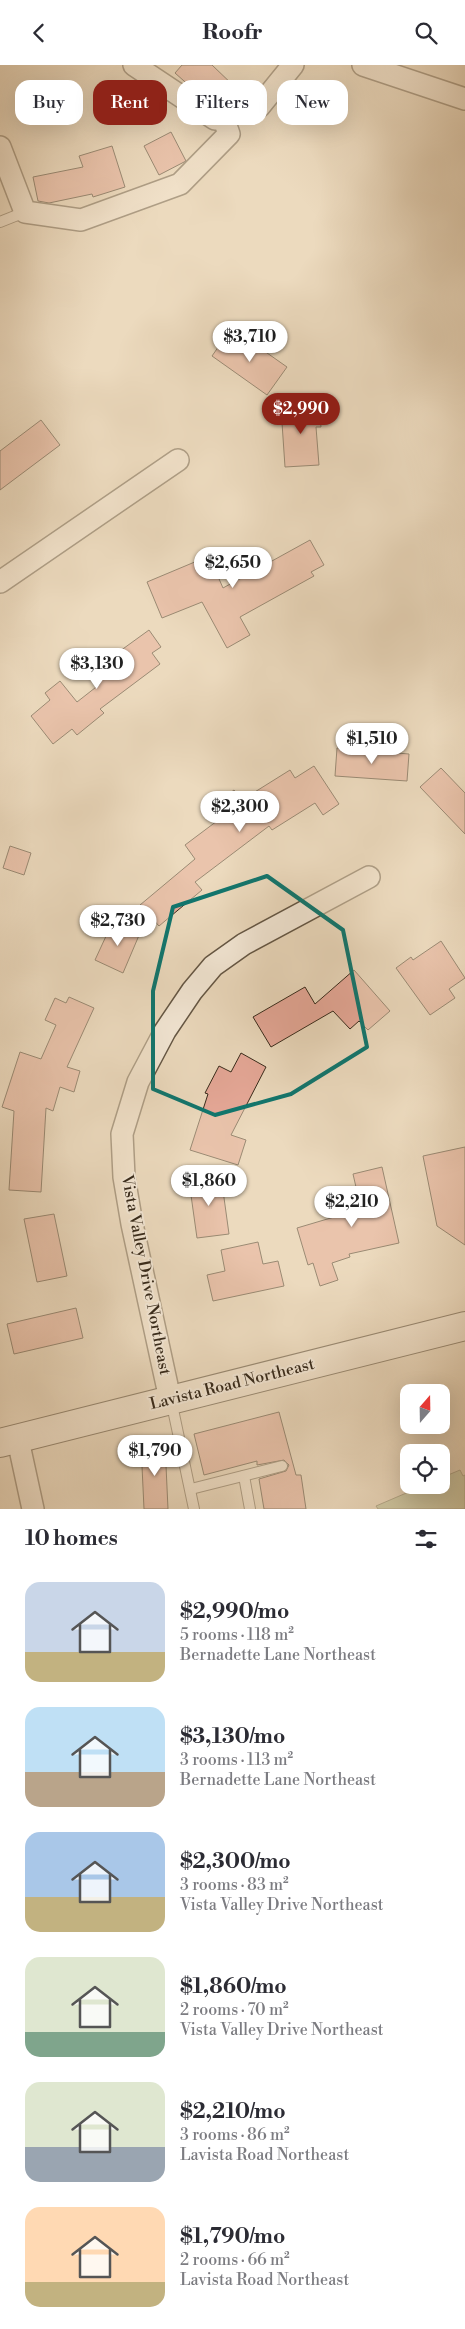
<!DOCTYPE html>
<html lang="en">
<head>
<meta charset="utf-8">
<style>
  body { margin:0; font-family:"Libre Bodoni",serif; background:#f2f2f3; color:#2b2b33; height:100vh; display:flex; flex-direction:column; font-size:19px; white-space:nowrap }
  * { box-sizing:border-box; margin:0 }
  p { font-size:16px; color:#7c7c81 }
  .icon { flex:none; width:28px; height:28px; fill:none; stroke:currentColor; stroke-width:2; stroke-linecap:round; stroke-linejoin:round }
  .map { position:relative; height:1444px; overflow:hidden }
  .panel { display:flex; flex-direction:column; background:#fff; flex:1 }
  .panel>* { flex:none }
  .hud { position:absolute; left:15px; top:15px; width:435px; height:45px; display:flex; gap:10px }
  .needle { width:32px; rotate:20deg }
  .controls { position:absolute; left:400px; top:1319px; display:grid; gap:10px }
  .controls a { display:grid; place-items:center; width:50px; height:50px; border-radius:10px; background:#fff; box-shadow:0 5px 20px #0002; font-size:25px }
  .price { position:absolute; translate:-50% -42px; padding:0 11px; border-radius:18px; background:#fff; color:#222; font-size:16px; line-height:32px; filter:drop-shadow(0 1px 2px #0008) }
  .price::after { content:''; position:absolute; left:50%; top:30px; width:15px; height:11px; margin-left:-8px; background:inherit; clip-path:polygon(0 0,100% 0,50% 100%) }
  .price.on { background:#8f2418; color:#fff }
  ul { padding:0; list-style:none }
  li { display:flex; align-items:center; gap:15px; height:125px; padding:0 25px }
  li span { display:grid; place-items:center; flex:none; width:140px; height:100px; border-radius:15px; color:#555 }
  li>.icon { margin-inline-start:auto }
  span .icon { width:60px; height:60px; fill:#fffc; stroke-width:1 }
  li b { font-size:21px }
  h2 { display:flex; justify-content:space-between; align-items:center; height:60px; padding:0 25px; font-size:21px }
  .tag { padding:0 18px; border-radius:15px; background:#fff; box-shadow:0 5px 20px #0002; font-size:18px; line-height:45px }
  .tag.on { background:#8f2418; color:#fff }
  header { display:flex; justify-content:space-between; align-items:center; height:65px; padding:0 25px; background:#fff; font-size:22px; font-weight:700 }
  .map>svg:first-child { display:block }
  .green { fill:#b5c094; stroke:#767558 }
  .building { fill:#e6a898; stroke:#372a1b }
  .lines { fill:none; stroke-linecap:round; stroke-linejoin:round }
  .lane-casing { stroke:#645644; stroke-width:12 }
  .street-casing { stroke:#645644; stroke-width:24 }
  .secondary-casing { stroke:#372a1b; stroke-width:30 }
  .lane { stroke:#f3e7d5; stroke-width:10 }
  .street { stroke:#f3e7d5; stroke-width:21 }
  .secondary { stroke:#f3e7d5; stroke-width:28 }
  .marked { fill:none; stroke:#0f766e; stroke-width:4; stroke-linejoin:round }
  .labels { text-anchor:middle; dominant-baseline:central; stroke-width:4; stroke-linejoin:round; paint-order:stroke }
  .street-label { font-size:16px; fill:#372a1b; stroke:#f3e7d5 }
</style>
</head>
<body>
<header><svg class="icon" aria-label="back" viewBox="0 0 24 24"><path d="M15 5l-7 7 7 7"/></svg>Roofr<svg class="icon" aria-label="search" viewBox="0 0 24 24"><circle cx="10" cy="10" r="6"/><path d="M15 15l6 6"/></svg></header>
<div class="map">
<svg width="465" height="1444" viewBox="0 0 465 1444">
  <rect width="100%" height="100%" fill="#ecdabe"/>
  <filter id="stains"><feTurbulence type="fractalNoise" baseFrequency=".004" numOctaves="4"/><feColorMatrix values="0 0 0 0 .2 0 0 0 0 .09 0 0 0 0 .02 0 0 0 .5 -.17"/></filter>
  <radialGradient id="worn" r=".72"><stop offset=".6" stop-color="#630" stop-opacity="0"/><stop offset="1" stop-color="#630" stop-opacity=".3"/></radialGradient>
  <polygon class="green" points="460,1405 463,1411 465,1410 465,1444 378,1444 376,1441 425,1420 441,1420 441,1413"/>
  <g class="building">
    <polygon points="182,0 212,0 236,23 221,40 217,40 193,24 175,8"/>
    <polygon points="171,67 186,96 159,110 144,81"/>
    <polygon points="112,81 125,122 93,132 92,129 49,138 38,136 33,112 83,102 79,91"/>
    <polygon points="228,268 247,281 250,276 287,302 267,330 212,291"/>
    <polygon points="319,339 321,362 316,362 319,400 285,402 281,343"/>
    <polygon points="41,355 60,380 0,425 0,386"/>
    <polygon points="310,475 324,500 311,507 314,511 240,552 250,570 227,583 202,537 162,553 147,517 209,491 223,523"/>
    <polygon points="149,565 161,582 152,588 160,599 100,644 104,648 77,670 72,664 53,679 31,651 50,635 45,628 60,616 77,637 100,619 91,607"/>
    <polygon points="337,683 409,689 407,716 335,711"/>
    <polygon points="314,701 339,739 323,750 315,738 272,765 269,761 195,817 202,825 159,861 140,840 195,794 185,780 225,750 217,738 234,725 242,735 290,705 295,713"/>
    <polygon points="441,703 465,728 465,769 420,722"/>
    <polygon points="10,781 31,788 24,810 3,803"/>
    <polygon points="113,856 140,868 123,908 95,895"/>
    <polygon points="441,876 465,913 449,924 455,933 430,950 396,903 411,892 413,895"/>
    <polygon points="354,905 390,946 368,965 359,956 350,964 333,946 271,982 253,952 305,922 315,939"/>
    <polygon points="69,932 94,943 67,1002 80,1006 74,1027 60,1022 53,1046 46,1043 41,1127 9,1125 14,1046 2,1042 20,987 41,994 56,960 45,955 55,933 66,938"/>
    <polygon points="241,988 266,1002 231,1070 246,1075 238,1100 190,1085 208,1029 205,1028 219,1001 231,1007"/>
    <polygon points="465,1082 465,1180 437,1161 423,1091"/>
    <polygon points="382,1102 399,1178 349,1189 350,1192 332,1198 338,1215 320,1221 313,1198 308,1200 297,1163 361,1144 353,1109"/>
    <polygon points="221,1111 229,1169 197,1173 189,1116"/>
    <polygon points="54,1149 67,1211 37,1217 24,1154"/>
    <polygon points="258,1177 263,1199 278,1196 284,1221 213,1236 207,1210 225,1206 221,1185"/>
    <polygon points="76,1243 83,1273 14,1289 7,1259"/>
    <polygon points="279,1347 296,1410 301,1410 306,1444 264,1444 259,1414 286,1406 289,1400 284,1395 257,1400 257,1396 204,1410 194,1369"/>
    <polygon points="165,1379 168,1444 144,1444 141,1380"/>
  </g>
  <g class="lines">
    <g class="lane-casing">
      <g id="lane">
        <polyline points="0,157 25,147"/>
        <polyline points="171,1335 194,1444"/>
        <polyline points="244,1411 250,1444"/>
        <polyline points="191,1424 282,1401"/>
      </g>
    </g>
    <g class="street-casing">
      <g id="street">
        <polyline points="134,0 215,54 259,42 293,0"/>
        <polyline points="363,0 465,34"/>
        <polyline points="0,82 25,147 81,155 180,119 229,69 223,52"/>
        <polyline points="0,517 178,395"/>
        <polyline points="170,1334 132,1159 124,1112 122,1069 138,1017 165,966 192,926 213,901 244,879 369,812"/>
        <polyline points="18,1375 33,1444"/>
      </g>
    </g>
    <g class="secondary-casing">
      <polyline id="secondary" points="0,1378 465,1261"/>
    </g>
    <use href="#lane" class="lane"/>
    <use href="#street" class="street"/>
    <use href="#secondary" class="secondary"/>
  </g>
  <path d="M0 0H465V1444H0ZM 267,811 L 343,865 L 367,982 L 291,1029 L 215,1050 L 153,1024 L 153,926 L 173,842 Z" fill="#ecdabe" fill-opacity=".55" fill-rule="evenodd"/>
  <path class="marked" d="M 267,811 L 343,865 L 367,982 L 291,1029 L 215,1050 L 153,1024 L 153,926 L 173,842 Z"/>
  <g class="labels">
    <g class="street-label">
      <text transform="translate(146 1210) rotate(79)">Vista Valley Drive Northeast</text>
      <text transform="translate(232 1319) rotate(-14)">Lavista Road Northeast</text>
    </g>
  </g>
  <rect width="100%" height="100%" filter="url(#stains)"/>
  <rect width="100%" height="100%" fill="url(#worn)"/>
</svg>
<div class="controls">
<a><svg class="needle" viewBox="-14 -14 28 28"><path d="M0-13l5 13h-10z" fill="#e53935"/><path d="M0 13l5-13h-10z" fill="#7c7c81"/></svg></a>
<a><svg class="icon" aria-label="locate" viewBox="0 0 24 24"><circle cx="12" cy="12" r="6"/><path d="M12 2v4M12 18v4M2 12h4M18 12h4"/></svg></a>
</div>
<b class="price" style="left:250px;top:298px">$3,710</b>
<b class="price on" style="left:301px;top:370px">$2,990</b>
<b class="price" style="left:233px;top:524px">$2,650</b>
<b class="price" style="left:97px;top:625px">$3,130</b>
<b class="price" style="left:372px;top:700px">$1,510</b>
<b class="price" style="left:240px;top:768px">$2,300</b>
<b class="price" style="left:118px;top:882px">$2,730</b>
<b class="price" style="left:209px;top:1142px">$1,860</b>
<b class="price" style="left:352px;top:1163px">$2,210</b>
<b class="price" style="left:155px;top:1412px">$1,790</b>
<div class="hud">
<a class="tag">Buy</a>
<a class="tag on">Rent</a>
<a class="tag">Filters</a>
<a class="tag">New</a>
</div>
</div>
<section class="panel">
<h2>10 homes<svg class="icon" aria-label="filters" viewBox="0 0 24 24"><path d="M4 7h16M4 17h16"/><circle cx="9" cy="7" r="2"/><circle cx="15" cy="17" r="2"/></svg></h2>
<ul>
<li><span style="background:linear-gradient(#c9d6e8 70%,#c2b280 0)"><svg class="icon" aria-label="home" viewBox="0 0 24 24"><path d="M3 11l9-7 9 7M6 9v11h12V9"/></svg></span><div><b>$2,990/mo</b><p>5 rooms · 118 m²</p><p>Bernadette Lane Northeast</p></div></li>
<li><span style="background:linear-gradient(#bfe0f5 65%,#b9a48a 0)"><svg class="icon" aria-label="home" viewBox="0 0 24 24"><path d="M3 11l9-7 9 7M6 9v11h12V9"/></svg></span><div><b>$3,130/mo</b><p>3 rooms · 113 m²</p><p>Bernadette Lane Northeast</p></div></li>
<li><span style="background:linear-gradient(#a9c7e8 65%,#c2b280 0)"><svg class="icon" aria-label="home" viewBox="0 0 24 24"><path d="M3 11l9-7 9 7M6 9v11h12V9"/></svg></span><div><b>$2,300/mo</b><p>3 rooms · 83 m²</p><p>Vista Valley Drive Northeast</p></div></li>
<li><span style="background:linear-gradient(#dfe7d0 75%,#7fa58c 0)"><svg class="icon" aria-label="home" viewBox="0 0 24 24"><path d="M3 11l9-7 9 7M6 9v11h12V9"/></svg></span><div><b>$1,860/mo</b><p>2 rooms · 70 m²</p><p>Vista Valley Drive Northeast</p></div></li>
<li><span style="background:linear-gradient(#dfe7d0 65%,#9aa5b1 0)"><svg class="icon" aria-label="home" viewBox="0 0 24 24"><path d="M3 11l9-7 9 7M6 9v11h12V9"/></svg></span><div><b>$2,210/mo</b><p>3 rooms · 86 m²</p><p>Lavista Road Northeast</p></div></li>
<li><span style="background:linear-gradient(#ffd9b3 75%,#c2b280 0)"><svg class="icon" aria-label="home" viewBox="0 0 24 24"><path d="M3 11l9-7 9 7M6 9v11h12V9"/></svg></span><div><b>$1,790/mo</b><p>2 rooms · 66 m²</p><p>Lavista Road Northeast</p></div></li>
</ul>
</section>
</body>
</html>
